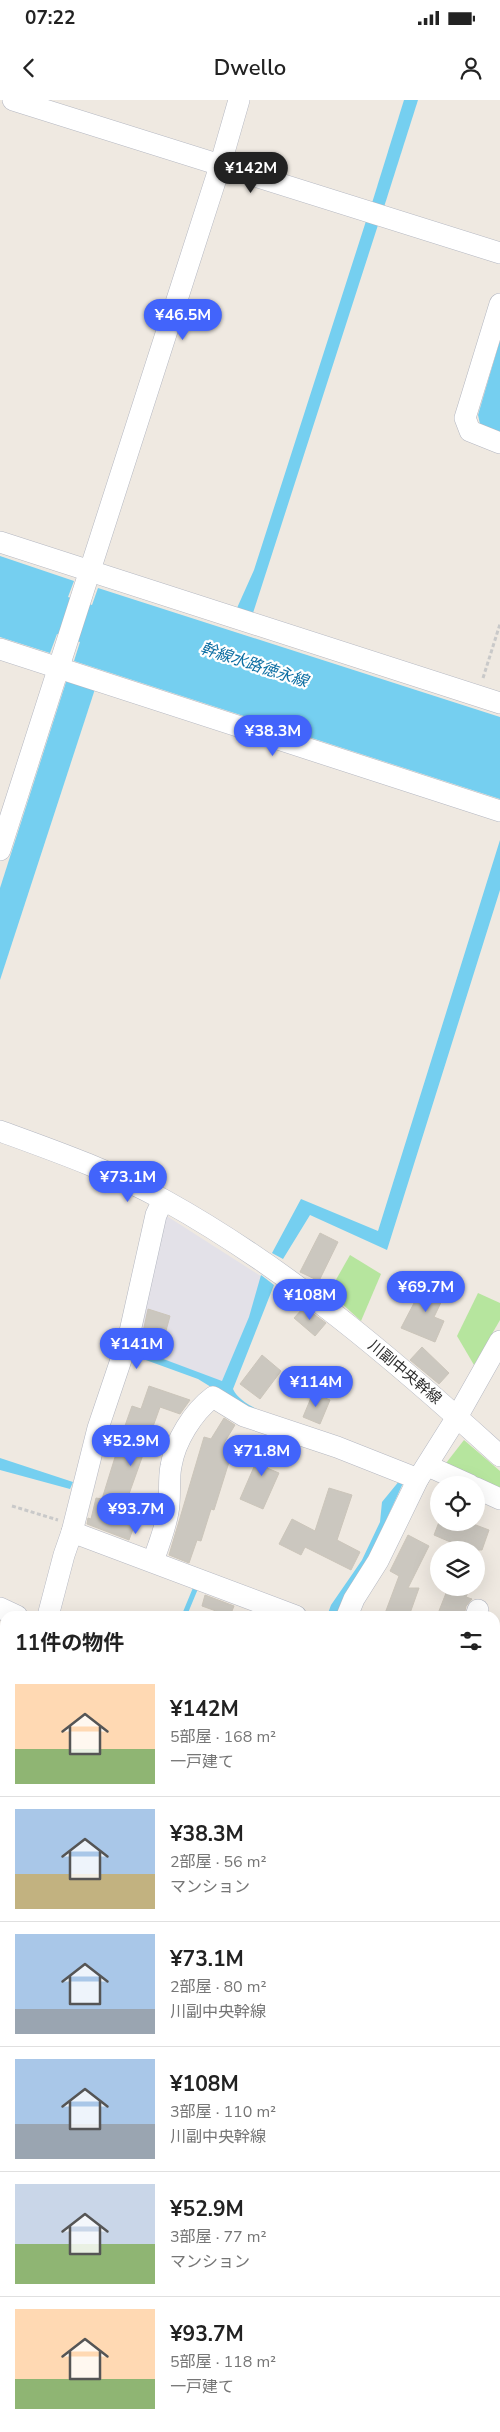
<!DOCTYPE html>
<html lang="ja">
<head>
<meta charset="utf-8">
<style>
  body { margin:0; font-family:"Nunito Sans","Noto Sans JP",sans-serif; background:#f6f6f6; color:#222; height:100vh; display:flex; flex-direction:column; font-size:19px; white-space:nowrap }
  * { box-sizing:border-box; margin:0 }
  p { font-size:16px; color:#767676 }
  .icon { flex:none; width:28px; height:28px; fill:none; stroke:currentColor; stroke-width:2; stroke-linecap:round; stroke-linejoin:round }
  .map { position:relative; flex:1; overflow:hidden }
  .side { position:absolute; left:0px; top:1511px; width:500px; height:821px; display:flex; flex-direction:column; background:#fff; border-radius:15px 15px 0 0; box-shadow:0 5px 20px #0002 }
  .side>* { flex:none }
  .fabs { position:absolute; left:430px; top:1376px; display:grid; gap:10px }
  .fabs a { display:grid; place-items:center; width:55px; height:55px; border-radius:50%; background:#fff; box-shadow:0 5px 20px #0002; font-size:25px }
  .price { position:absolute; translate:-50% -42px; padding:0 11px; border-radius:18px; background:#4264fb; color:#fff; font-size:16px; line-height:32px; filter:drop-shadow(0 1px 2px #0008) }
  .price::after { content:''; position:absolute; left:50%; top:30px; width:15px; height:11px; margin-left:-8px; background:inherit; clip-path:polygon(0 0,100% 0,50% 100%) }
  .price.current { background:#222; color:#fff }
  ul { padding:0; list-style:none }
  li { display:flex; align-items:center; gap:15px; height:125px; padding:0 15px }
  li+li { border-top:1px solid #e0e0e0 }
  li span { display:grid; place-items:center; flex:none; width:140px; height:100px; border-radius:0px; color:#555 }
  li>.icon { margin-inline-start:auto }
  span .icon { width:60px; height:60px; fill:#fffc; stroke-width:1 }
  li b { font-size:21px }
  h2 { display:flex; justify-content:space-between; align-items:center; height:60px; padding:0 15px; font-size:21px }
  .status { display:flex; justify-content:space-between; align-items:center; height:35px; padding:0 25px; background:#fff; direction:ltr }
  .status svg { height:14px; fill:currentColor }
  header { display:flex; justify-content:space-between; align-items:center; height:65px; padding:0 15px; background:#fff; font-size:22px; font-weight:600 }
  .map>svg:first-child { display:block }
  .industrial { fill:#e3e1e8 }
  .green { fill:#b6e59e }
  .water { fill:#75cff0 }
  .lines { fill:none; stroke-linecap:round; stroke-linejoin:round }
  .stream { stroke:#75cff0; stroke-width:5 }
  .building { fill:#cbc7bf; stroke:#cbc5ba }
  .minor-casing { stroke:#b4b7c1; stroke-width:22 }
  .path { stroke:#c9c9c9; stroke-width:3; stroke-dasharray:4 2.5; stroke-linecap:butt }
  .minor { stroke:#fff; stroke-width:21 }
  .labels { text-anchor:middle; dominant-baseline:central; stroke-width:4.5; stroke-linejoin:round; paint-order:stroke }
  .street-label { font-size:15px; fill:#2e2e2e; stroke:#fff }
  .water-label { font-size:16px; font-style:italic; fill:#0d6fa3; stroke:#fff }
</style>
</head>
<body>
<div class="status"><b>07:22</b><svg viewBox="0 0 49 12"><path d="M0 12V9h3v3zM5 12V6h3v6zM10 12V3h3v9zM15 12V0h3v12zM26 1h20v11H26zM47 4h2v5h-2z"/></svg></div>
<header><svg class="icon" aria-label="back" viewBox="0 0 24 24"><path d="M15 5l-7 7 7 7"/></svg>Dwello<svg class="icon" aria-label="person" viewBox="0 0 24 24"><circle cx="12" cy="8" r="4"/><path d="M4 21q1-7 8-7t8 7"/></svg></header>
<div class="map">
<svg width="500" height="2332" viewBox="0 0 500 2332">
  <rect width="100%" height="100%" fill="#efe9e1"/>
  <polygon class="industrial" points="162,1113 270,1182 226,1286 130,1251"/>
  <g class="green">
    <polygon points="350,1155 381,1174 361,1221 329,1192"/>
    <polygon points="478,1193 500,1203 500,1220 474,1265 457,1236"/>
    <polygon points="464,1340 500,1371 500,1394 443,1367"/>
  </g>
  <g class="water">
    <polygon points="404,0 418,0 384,107 372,103"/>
    <polygon points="366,121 378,125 253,513 237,508 254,470"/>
    <polygon points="500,240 500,332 480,324 478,315"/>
    <polygon points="0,456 74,481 68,497 92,505 98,488 500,617 500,699 74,561 80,542 57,534 50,553 0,537"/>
    <polygon points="67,579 95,589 0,880 0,788"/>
    <polygon points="500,740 500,790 387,1150 310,1115 283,1159 272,1153 301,1099 378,1131"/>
    <path d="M 261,1175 L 274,1185 L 233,1289 C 243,1311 292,1321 314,1330 L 250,1311 L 198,1279 L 132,1255 L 134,1248 L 222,1281 L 249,1217 Z"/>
    <polygon points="0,1358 73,1382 70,1389 0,1370"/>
    <polygon points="400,1380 404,1381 372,1451 337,1516 327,1516 331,1505 362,1460 380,1422 382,1402"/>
  </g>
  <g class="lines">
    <polyline class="stream" points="184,1516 196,1487"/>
  </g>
  <g class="building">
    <polygon points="320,1133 338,1142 319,1181 300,1172"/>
    <polygon points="425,1182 446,1192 434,1217 444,1221 435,1242 401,1228"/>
    <polygon points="304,1207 326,1223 315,1236 294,1218"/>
    <polygon points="148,1209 170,1216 164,1238 143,1232"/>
    <polygon points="422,1247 449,1273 439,1284 410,1260"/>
    <polygon points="262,1255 281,1271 260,1299 240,1284"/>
    <polygon points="149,1286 190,1300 180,1314 160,1307 129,1394 157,1398 155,1412 140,1410 129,1440 87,1424 88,1418 91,1419 96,1398 102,1399 116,1354 112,1353 119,1336 121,1337 132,1306 141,1309"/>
    <polygon points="313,1293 330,1300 320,1324 303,1317"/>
    <polygon points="224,1318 235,1325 224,1343 234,1346 214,1410 211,1409 201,1441 197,1440 189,1463 169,1455 204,1337 211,1339"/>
    <polygon points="267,1337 280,1341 267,1368 279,1373 263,1409 240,1399"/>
    <polygon points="329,1388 352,1395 337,1440 360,1452 351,1470 305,1447 301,1455 279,1444 292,1419 315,1431"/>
    <polygon points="439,1422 468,1422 489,1430 482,1450 461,1450 462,1447 434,1435"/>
    <polygon points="408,1435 429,1446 408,1488 419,1488 409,1516 384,1516 399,1476 390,1471"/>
    <polygon points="448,1488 470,1488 466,1497 472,1499 466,1506 464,1516 437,1516"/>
    <polygon points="205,1495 234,1506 230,1516 202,1506"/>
  </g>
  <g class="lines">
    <g class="minor-casing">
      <g id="minor">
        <polyline points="13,0 500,153"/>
        <polyline points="500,204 465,318 470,331 500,343"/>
        <polyline points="0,442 500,603"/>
        <polyline points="0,549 500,711"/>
        <polyline points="0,750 220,66 239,0"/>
        <path d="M 0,1031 C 55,1051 112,1071 164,1100 C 287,1168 396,1261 500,1356"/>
        <polyline points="428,1366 470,1385"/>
        <polyline points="476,1388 500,1399"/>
        <polyline points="72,1432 98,1328 129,1236 156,1115 163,1100"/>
        <path d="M 153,1461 C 159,1445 165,1429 168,1412 C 171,1397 168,1381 171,1366 C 175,1341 193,1312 213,1297 L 244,1316 L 337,1347 L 418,1379"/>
        <polyline points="0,1508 17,1516"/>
        <polyline points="48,1516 64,1455 72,1432 296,1516"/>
        <polyline points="347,1516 354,1499 378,1461 418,1379 457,1317 500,1241"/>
        <polyline points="476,1516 478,1510"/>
        <polyline points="0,1607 5,1598"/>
        <polyline points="0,1625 5,1627"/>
        <polyline points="495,1767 500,1769"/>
        <polyline points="0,1845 5,1847"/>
        <polyline points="0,1934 5,1928"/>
        <polyline points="0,2051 5,2053"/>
        <polyline points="499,2208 500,2202"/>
        <polyline points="284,2332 285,2328"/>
      </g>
    </g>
    <g class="path">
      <polyline points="483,578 500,524"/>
      <polyline points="12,1406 58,1420"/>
    </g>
    <use href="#minor" class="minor"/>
  </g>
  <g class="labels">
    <g class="street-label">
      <text transform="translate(405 1272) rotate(40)">川副中央幹線</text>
    </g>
    <g class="water-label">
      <text transform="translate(254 565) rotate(18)">幹線水路徳永線</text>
    </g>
  </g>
</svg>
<div class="fabs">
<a><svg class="icon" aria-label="locate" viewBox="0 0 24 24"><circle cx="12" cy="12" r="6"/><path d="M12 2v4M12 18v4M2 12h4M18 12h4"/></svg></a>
<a><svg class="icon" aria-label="layers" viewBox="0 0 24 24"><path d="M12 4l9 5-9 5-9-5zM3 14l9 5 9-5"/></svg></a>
</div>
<b class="price current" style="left:251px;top:94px">¥142M</b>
<b class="price" style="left:183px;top:241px">¥46.5M</b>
<b class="price" style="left:273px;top:657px">¥38.3M</b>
<b class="price" style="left:128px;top:1103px">¥73.1M</b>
<b class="price" style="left:426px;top:1213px">¥69.7M</b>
<b class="price" style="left:310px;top:1221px">¥108M</b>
<b class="price" style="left:137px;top:1270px">¥141M</b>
<b class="price" style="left:316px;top:1308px">¥114M</b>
<b class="price" style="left:131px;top:1367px">¥52.9M</b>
<b class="price" style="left:262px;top:1377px">¥71.8M</b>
<b class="price" style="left:136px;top:1435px">¥93.7M</b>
<section class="side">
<h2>11件の物件<svg class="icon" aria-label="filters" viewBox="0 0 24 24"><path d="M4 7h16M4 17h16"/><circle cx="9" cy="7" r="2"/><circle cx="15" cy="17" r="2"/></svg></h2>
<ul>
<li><span style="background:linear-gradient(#ffd9b3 65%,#8fb573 0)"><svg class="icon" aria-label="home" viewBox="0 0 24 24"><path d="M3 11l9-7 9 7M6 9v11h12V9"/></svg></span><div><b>¥142M</b><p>5部屋 · 168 m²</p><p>一戸建て</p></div></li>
<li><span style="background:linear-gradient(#a9c7e8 65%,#c2b280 0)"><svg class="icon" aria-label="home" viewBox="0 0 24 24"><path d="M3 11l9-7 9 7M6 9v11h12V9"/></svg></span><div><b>¥38.3M</b><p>2部屋 · 56 m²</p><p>マンション</p></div></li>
<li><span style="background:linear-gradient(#a9c7e8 75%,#9aa5b1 0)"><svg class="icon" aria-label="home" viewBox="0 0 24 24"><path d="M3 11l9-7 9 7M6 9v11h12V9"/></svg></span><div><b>¥73.1M</b><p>2部屋 · 80 m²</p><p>川副中央幹線</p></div></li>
<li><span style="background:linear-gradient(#a9c7e8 65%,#9aa5b1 0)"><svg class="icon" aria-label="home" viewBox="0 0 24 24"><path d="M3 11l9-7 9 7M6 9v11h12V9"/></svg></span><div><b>¥108M</b><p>3部屋 · 110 m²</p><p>川副中央幹線</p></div></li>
<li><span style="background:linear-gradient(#c9d6e8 60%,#8fb573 0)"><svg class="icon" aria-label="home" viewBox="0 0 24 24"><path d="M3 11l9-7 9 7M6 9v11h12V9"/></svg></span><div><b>¥52.9M</b><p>3部屋 · 77 m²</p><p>マンション</p></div></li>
<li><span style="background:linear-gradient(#ffd9b3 70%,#8fb573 0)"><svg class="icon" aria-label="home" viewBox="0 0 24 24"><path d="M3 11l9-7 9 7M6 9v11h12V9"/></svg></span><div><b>¥93.7M</b><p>5部屋 · 118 m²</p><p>一戸建て</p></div></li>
</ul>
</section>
</div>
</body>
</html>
